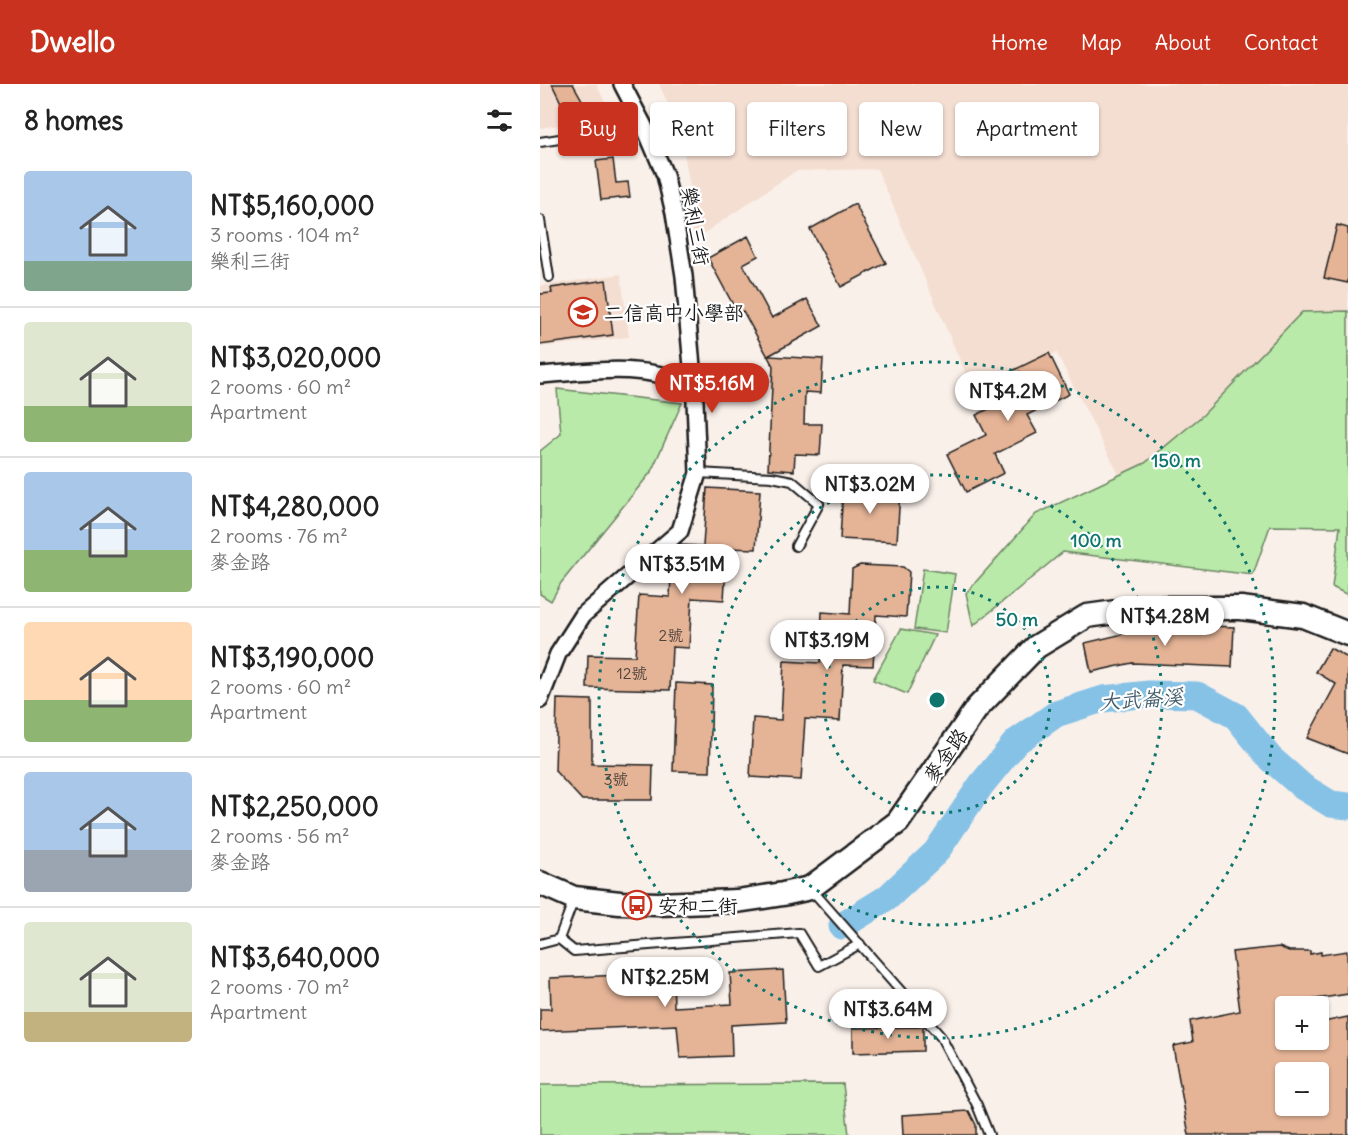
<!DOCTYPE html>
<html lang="en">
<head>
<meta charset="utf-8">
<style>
  body { margin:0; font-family:Delius,"LXGW WenKai TC",sans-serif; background:#f2f2f2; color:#222; height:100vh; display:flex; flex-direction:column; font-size:22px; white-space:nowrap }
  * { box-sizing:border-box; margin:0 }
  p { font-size:20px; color:#767676 }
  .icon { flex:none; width:33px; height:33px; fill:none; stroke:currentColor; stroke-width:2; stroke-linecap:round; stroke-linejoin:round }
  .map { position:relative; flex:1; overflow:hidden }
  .drawer { display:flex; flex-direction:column; background:#fff; width:540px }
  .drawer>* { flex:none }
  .banner { position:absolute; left:18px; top:18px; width:570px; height:54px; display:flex; gap:12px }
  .controls { position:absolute; left:735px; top:912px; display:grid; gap:12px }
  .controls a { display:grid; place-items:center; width:54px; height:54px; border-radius:6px; background:#fff; box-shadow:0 2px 4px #0004; font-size:30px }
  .price { position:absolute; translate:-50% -51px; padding:0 14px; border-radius:21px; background:#fff; color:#222; font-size:20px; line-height:39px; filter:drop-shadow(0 2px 3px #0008) }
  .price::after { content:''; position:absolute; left:50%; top:36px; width:18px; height:14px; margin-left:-9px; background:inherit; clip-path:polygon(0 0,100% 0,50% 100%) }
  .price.current { background:#c8321e; color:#fff }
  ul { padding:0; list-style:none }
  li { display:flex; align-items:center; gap:18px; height:150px; padding:0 24px }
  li+li { border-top:2px solid #e0e0e0 }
  li span { display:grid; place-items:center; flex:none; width:168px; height:120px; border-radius:6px; color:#555 }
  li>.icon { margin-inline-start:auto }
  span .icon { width:72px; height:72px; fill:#fffc; stroke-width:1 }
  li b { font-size:26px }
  h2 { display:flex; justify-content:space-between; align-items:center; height:72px; padding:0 24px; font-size:26px }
  .chip { padding:0 21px; border-radius:6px; background:#fff; box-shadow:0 2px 4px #0004; font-size:21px; line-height:54px }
  .chip.current { background:#c8321e; color:#fff }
  header { display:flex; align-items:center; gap:36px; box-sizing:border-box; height:84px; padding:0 30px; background:#c8321e; color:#fff }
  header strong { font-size:28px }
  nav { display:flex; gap:33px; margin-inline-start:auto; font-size:21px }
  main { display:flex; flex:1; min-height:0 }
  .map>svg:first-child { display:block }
  .built { fill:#f4ded1 }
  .green { fill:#b9eaa9; stroke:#6a8362; stroke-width:1.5 }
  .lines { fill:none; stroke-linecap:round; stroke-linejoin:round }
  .river { stroke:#86c2e6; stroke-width:27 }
  .building { fill:#e5b497; stroke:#1c1c1c; stroke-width:1.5; fill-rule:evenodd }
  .lane-casing { stroke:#1c1c1c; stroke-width:12 }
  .street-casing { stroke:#1c1c1c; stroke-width:20 }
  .secondary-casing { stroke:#1c1c1c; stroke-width:27 }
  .lane { stroke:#fff; stroke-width:8 }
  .street { stroke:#fff; stroke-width:15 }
  .secondary { stroke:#fff; stroke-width:22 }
  .ring { fill:none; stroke:#0f766e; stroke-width:3; stroke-dasharray:3 6 }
  .labels { text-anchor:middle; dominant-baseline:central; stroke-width:4.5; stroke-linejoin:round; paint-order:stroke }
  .number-label { font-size:16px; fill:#4e423b }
  .street-label { font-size:20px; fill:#1c1c1c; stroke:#fff }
  .poi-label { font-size:20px; fill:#1c1c1c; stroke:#fff; text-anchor:start }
  .water-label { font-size:21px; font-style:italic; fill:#465e6d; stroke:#fff }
  .centre { fill:#0f766e; stroke:#fff; stroke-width:3 }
  .ring-label { font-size:18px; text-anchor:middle; font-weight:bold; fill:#0f766e; stroke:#fff; stroke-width:4.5; stroke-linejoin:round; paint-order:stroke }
</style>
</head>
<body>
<header>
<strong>Dwello</strong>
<nav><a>Home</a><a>Map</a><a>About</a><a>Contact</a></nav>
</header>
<main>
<section class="drawer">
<h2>8 homes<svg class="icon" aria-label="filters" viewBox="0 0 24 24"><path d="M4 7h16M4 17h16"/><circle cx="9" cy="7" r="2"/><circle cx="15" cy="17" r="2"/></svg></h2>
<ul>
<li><span style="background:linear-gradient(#a9c7e8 75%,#7fa58c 0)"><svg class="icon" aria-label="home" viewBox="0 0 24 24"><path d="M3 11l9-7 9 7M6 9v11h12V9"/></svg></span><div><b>NT$5,160,000</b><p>3 rooms · 104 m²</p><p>樂利三街</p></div></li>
<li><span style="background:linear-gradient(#dfe7d0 70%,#8fb573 0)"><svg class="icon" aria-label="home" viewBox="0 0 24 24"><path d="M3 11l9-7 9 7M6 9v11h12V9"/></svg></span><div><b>NT$3,020,000</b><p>2 rooms · 60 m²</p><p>Apartment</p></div></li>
<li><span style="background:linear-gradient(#a9c7e8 65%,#8fb573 0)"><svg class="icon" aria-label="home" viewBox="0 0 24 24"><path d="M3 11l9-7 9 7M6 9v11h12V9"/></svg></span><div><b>NT$4,280,000</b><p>2 rooms · 76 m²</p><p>麥金路</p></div></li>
<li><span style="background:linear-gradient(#ffd9b3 65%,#8fb573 0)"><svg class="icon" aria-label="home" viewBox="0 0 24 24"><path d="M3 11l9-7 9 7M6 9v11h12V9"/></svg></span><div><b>NT$3,190,000</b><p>2 rooms · 60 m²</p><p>Apartment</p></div></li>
<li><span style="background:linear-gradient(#a9c7e8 65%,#9aa5b1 0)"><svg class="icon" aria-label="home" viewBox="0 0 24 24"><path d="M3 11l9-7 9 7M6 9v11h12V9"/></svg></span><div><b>NT$2,250,000</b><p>2 rooms · 56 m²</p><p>麥金路</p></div></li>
<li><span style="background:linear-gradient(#dfe7d0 75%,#c2b280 0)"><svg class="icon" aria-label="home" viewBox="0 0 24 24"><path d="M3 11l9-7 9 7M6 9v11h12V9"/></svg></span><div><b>NT$3,640,000</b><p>2 rooms · 70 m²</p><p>Apartment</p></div></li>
</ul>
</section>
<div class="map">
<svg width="808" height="1051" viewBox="0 0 808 1051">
  <rect width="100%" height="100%" fill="#faf0ea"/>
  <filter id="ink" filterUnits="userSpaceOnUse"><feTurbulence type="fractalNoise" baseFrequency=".0167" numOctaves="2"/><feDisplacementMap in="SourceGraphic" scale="12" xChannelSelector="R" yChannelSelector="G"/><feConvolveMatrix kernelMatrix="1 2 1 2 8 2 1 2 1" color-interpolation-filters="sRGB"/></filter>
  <g filter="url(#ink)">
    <g class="built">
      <polygon points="0,0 56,0 69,26 69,33 0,44"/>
      <polygon points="119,0 808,0 808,227 762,228 663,331 605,379 579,391 516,268 442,327 337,85 256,87 154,156 150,103 140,47"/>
      <polygon points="81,190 89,253 0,263 0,202"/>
    </g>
    <g class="green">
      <polygon points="808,227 808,511 792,503 800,443 730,442 713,491 523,468 433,542 426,509 496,430 605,379 663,331 762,228"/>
      <polygon points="17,305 142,319 111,388 21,499 11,517 0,510 0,367 21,350"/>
      <polygon points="383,485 415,490 406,549 374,545"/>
      <polygon points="361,545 395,551 367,610 333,596"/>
      <polygon points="303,1000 309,1051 0,1051 0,1001"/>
    </g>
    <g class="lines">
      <polyline class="river" points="302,842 347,814 396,768 441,701 476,658 516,630 563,615 609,610 657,611 696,632 729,673 763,703 791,720 808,722"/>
    </g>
    <g class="building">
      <polygon points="12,0 33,0 42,16 43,23 40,29 30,37"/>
      <polygon points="73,75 76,99 88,98 90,113 61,116 56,77"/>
      <polygon points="315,120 346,179 301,203 270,145"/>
      <polygon points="797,141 808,144 808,199 784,194"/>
      <polygon points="208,152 218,172 203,180 232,234 267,215 282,242 228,272 283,275 281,309 265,308 264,340 282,340 280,371 255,370 254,387 228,385 233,282 203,227 198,230 168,174"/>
      <polygon points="66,196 73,251 0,261 0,210 12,209 11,204"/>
      <polygon points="509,269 529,310 487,331 497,349 455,370 464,389 426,408 407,370 446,351 436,331 478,311 468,289"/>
      <polygon points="167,404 220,407 216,465 187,464 184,516 152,514 149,564 132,563 130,606 47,604 48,571 95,572 99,511 130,513 132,467 139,461 163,462"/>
      <polygon points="303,404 360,407 357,458 300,455"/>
      <polygon points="320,481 363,483 369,488 366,533 336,531 333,582 303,581 300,637 265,635 261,696 210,693 213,634 241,636 244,577 280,579 282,528 310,530 312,485"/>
      <polygon points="600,539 694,543 692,583 592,579 551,588 545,559 600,546"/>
      <polygon points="790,564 808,574 808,670 767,654 796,600 776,588"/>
      <polygon points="136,599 172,601 170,688 133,687"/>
      <polygon points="17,615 52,616 52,680 113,681 112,716 42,716 15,687"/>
      <path d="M 739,863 L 749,867 L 770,867 L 770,870 L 781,868 L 781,871 L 807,867 L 808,910 L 756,918 L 757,922 L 746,922 L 746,956 L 778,956 L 778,939 L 808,933 L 808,1051 L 649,1051 L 633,962 L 653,958 L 650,937 L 700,927 L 692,868 ZM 746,988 L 778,988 L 778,1022 L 746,1022 Z"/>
      <polygon points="243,886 246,938 191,941 192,972 140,974 137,941 0,947 0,925 11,925 10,894 133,889 134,923 192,920 190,889"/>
      <polygon points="383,943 383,967 313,969 313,944"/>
      <polygon points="429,1027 436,1041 436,1051 363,1051 362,1031"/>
    </g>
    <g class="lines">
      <g class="lane-casing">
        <g id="lane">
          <polyline points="0,58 104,42"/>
          <polyline points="0,136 9,193"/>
          <polyline points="158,389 232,393 252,397 279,420 256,462"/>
          <polyline points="271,805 401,953 437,1021 449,1051"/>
          <polyline points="34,815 19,855 34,867 259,849 279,882 320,860"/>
          <polyline points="0,860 19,855"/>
        </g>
      </g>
      <g class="street-casing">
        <g id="street">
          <path d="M 0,291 C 56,287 100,279 154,301"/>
          <polyline points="0,616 18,570 43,531 140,447 158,389 155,317 144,192 134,129 125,91 104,42 82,0"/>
        </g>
      </g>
      <g class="secondary-casing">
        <polyline id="secondary" points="0,799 34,814 80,819 118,820 197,817 243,810 270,804 358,738 437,624 496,563 547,532 605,524 701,524 763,532 808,550"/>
      </g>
      <use href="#lane" class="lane"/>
      <use href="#street" class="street"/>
      <use href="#secondary" class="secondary"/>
    </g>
  </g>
  <g class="ring">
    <circle cx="397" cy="616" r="113"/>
    <circle cx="397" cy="616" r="225"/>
    <circle cx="397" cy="616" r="338"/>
  </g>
  <defs>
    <g id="school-ring" transform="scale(1.5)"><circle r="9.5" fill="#fff" stroke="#c8321e" stroke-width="1.5"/><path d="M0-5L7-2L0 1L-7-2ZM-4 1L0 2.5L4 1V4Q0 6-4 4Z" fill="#c8321e"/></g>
    <g id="bus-ring" transform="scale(1.5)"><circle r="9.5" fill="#fff" stroke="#c8321e" stroke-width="1.5"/><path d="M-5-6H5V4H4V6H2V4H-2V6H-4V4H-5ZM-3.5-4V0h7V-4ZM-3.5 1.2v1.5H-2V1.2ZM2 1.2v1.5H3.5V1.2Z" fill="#c8321e"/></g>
  </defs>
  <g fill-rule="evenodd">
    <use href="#school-ring" x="43" y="228"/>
    <use href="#bus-ring" x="97" y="821"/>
  </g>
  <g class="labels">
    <g class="number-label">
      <text x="131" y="551">2號</text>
      <text x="92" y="589">12號</text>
      <text x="76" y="695">3號</text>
    </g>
    <g class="street-label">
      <text transform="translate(156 142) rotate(80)">樂利三街</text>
      <text transform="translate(405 671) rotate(-55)">麥金路</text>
    </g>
    <g class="poi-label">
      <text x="64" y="228">二信高中小學部</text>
      <text x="118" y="821">安和二街</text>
    </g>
    <g class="water-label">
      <text transform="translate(601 615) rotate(-4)">大武崙溪</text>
    </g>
  </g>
  <circle cx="397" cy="616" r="9" class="centre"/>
  <g class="ring-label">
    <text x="636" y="383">150 m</text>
    <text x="556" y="463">100 m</text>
    <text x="477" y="542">50 m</text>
  </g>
</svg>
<div class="controls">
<a>+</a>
<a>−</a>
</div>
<b class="price current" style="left:172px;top:330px">NT$5.16M</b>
<b class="price" style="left:468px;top:338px">NT$4.2M</b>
<b class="price" style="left:330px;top:431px">NT$3.02M</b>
<b class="price" style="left:142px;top:511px">NT$3.51M</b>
<b class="price" style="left:625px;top:563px">NT$4.28M</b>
<b class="price" style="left:287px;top:587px">NT$3.19M</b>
<b class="price" style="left:125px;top:924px">NT$2.25M</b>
<b class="price" style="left:348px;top:956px">NT$3.64M</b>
<div class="banner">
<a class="chip current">Buy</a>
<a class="chip">Rent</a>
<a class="chip">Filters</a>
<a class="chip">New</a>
<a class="chip">Apartment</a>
</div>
</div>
</main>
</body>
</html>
